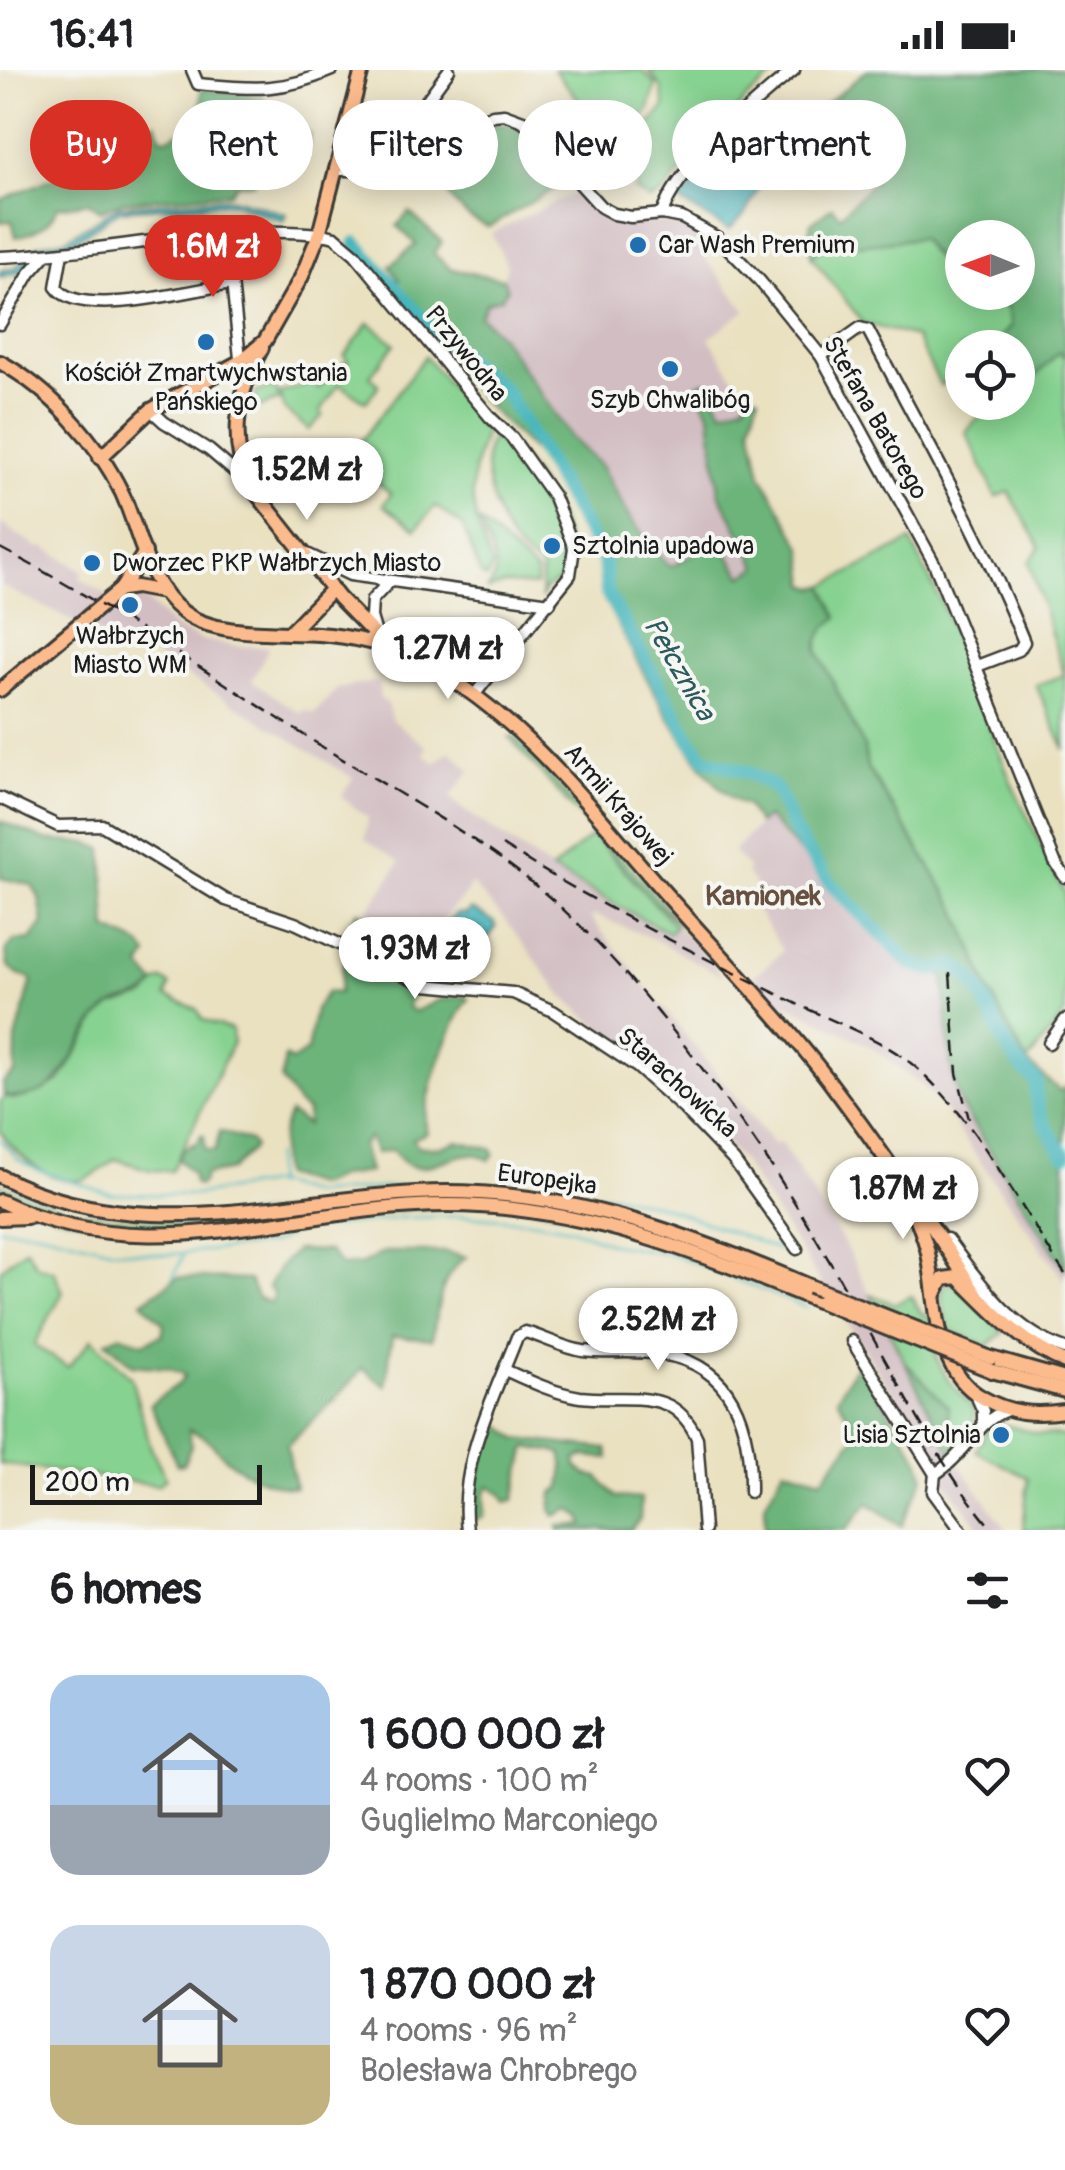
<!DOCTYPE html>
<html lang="en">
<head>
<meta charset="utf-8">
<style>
  body { margin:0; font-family:Pangolin,sans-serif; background:#f6f6f6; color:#202124; height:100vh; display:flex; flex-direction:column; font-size:38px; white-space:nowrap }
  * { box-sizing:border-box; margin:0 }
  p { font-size:32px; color:#757577 }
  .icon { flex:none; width:55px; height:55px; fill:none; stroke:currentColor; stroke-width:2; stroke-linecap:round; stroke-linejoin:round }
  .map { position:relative; height:1460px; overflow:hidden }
  .side { display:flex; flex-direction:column; background:#fff; flex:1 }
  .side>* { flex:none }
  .banner { position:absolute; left:30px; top:30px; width:1005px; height:90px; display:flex; gap:20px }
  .needle { width:65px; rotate:271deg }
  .buttons { position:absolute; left:945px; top:150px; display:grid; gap:20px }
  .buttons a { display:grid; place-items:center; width:90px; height:90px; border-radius:50%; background:#fff; box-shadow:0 5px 25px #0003; font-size:50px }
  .scale { position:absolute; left:30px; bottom:25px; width:232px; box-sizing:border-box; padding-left:10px; border:5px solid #1c1c1c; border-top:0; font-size:28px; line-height:35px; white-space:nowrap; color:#1c1c1c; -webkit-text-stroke:8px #f6f6f2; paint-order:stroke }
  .price { position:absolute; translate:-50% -85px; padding:0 22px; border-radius:35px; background:#fff; color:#222; font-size:32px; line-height:65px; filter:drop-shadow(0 2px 5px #0008) }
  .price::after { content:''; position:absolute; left:50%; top:60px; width:30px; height:22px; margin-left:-15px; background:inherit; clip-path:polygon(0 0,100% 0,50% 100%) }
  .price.current { background:#d93025; color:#fff }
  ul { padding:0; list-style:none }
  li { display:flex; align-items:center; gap:30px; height:250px; padding:0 50px }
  li span { display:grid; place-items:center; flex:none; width:280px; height:200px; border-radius:30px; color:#555 }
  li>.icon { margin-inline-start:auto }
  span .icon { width:120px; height:120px; fill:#fffc; stroke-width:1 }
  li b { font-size:42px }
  h2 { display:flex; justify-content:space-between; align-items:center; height:120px; padding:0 50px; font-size:42px }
  .tag { padding:0 35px; border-radius:45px; background:#fff; box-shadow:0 5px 25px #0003; font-size:35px; line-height:90px }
  .tag.current { background:#d93025; color:#fff }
  .status { display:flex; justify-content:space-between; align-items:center; height:70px; padding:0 50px; background:#fff; direction:ltr }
  .status svg { height:28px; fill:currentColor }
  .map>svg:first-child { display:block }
  .industrial { fill:#d2bec2 }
  .green { fill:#86d290; stroke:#517756; stroke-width:2.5 }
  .forest { fill:#6cb47a; stroke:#44684b; stroke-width:2.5 }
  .water { fill:#46b6bc; stroke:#31696c; stroke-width:2.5 }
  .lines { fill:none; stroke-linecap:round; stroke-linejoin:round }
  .stream { stroke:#46b6bc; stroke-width:2.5 }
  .river { stroke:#46b6bc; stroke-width:14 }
  .minor-casing { stroke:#3b3a35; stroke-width:15 }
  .major-casing { stroke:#3b3a35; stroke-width:18 }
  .minor { stroke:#fff; stroke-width:10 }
  .major { stroke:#fbbb8d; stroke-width:12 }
  .rail { stroke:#1c1c1c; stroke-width:2.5; stroke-dasharray:15 8; stroke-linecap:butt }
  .major-bridge-casing { stroke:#3b3a35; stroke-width:18; stroke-linecap:butt }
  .major-bridge { stroke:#fbbb8d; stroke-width:12 }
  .poi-dot { fill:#1f6fb2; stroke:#f6f6f2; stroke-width:4 }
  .labels { text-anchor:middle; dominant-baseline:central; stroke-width:8; stroke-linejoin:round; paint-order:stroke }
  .poi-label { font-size:25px; fill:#1c1c1c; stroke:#f6f6f2; text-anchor:start }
  .street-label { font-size:25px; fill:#1c1c1c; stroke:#f6f6f2 }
  .water-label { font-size:28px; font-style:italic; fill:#2d5a5c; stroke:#f6f6f2 }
  .neighbourhood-label { font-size:28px; font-weight:bold; fill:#685040; stroke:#f6f6f2 }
</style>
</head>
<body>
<div class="status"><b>16:41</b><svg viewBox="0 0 49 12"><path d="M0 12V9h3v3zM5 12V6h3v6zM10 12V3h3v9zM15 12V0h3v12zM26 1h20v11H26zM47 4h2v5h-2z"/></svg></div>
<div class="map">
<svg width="1065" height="1460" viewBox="0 0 1065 1460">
  <rect width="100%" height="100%" fill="#f6f6f2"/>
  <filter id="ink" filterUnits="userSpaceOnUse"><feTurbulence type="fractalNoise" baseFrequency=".01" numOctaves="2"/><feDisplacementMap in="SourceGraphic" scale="20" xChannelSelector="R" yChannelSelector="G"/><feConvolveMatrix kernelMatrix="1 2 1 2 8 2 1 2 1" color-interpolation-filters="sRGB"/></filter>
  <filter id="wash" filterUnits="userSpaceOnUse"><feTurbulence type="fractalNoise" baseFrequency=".0048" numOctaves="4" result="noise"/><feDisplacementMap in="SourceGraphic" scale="40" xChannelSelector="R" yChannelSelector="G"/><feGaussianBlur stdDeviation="2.25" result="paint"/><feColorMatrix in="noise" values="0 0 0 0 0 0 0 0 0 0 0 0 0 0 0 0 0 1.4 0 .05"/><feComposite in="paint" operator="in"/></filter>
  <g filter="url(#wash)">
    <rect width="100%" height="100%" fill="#eae1c1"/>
    <g class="industrial">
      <polygon points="576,122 595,140 625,154 663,152 686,157 717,173 702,185 746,240 709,268 743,322 746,333 723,341 705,312 696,316 710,344 717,396 791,570 719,470 673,496 668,495 631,450 601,396 572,369 500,265 479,246 486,233 501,228 507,219 503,209 507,195 491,163"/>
      <polygon points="0,453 38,478 44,477 83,501 80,508 116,531 131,526 146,530 174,557 202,570 235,576 269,577 252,611 300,643 305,640 314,644 337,619 379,611 380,628 387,634 392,650 427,677 424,684 435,693 450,681 471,700 450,727 461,738 552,800 669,863 675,856 695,873 724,907 654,869 594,845 591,848 775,1076 780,1072 843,1171 951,1383 1007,1460 982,1460 946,1413 927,1377 743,1092 680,1028 563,926 505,850 471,813 466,824 430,863 439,872 424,889 365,845 400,792 365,769 368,748 341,727 353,708 143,578 139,584 0,515"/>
      <polygon points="767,746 899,889 945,905 1065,1191 1065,1212 943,1038 924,1017 871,977 787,934 783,939 752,908 783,881 748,826 756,816 746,803 749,799 733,781"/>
    </g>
    <g class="green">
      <polygon points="554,0 642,0 656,15 648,41 617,75"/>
      <polygon points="648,0 781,0 749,26 662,124 649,130 635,120 639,113 631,94 622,85 665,37 661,17"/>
      <path d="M 831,166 L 848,176 L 921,168 C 933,185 940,199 962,198 L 962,222 L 971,223 L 985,233 L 1006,234 L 1011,256 L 992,277 L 962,278 L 962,302 L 956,298 L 941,316 L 915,267 L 863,253 L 812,187 Z"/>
      <polygon points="369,253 395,274 370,306 379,315 366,332 339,314 320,342 323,345 309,360 284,339 280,326 279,330 256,339 256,322 274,316 277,324 310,313 319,318 333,299 348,291 344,286"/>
      <polygon points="1059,282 1065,288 1065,680 1036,615 1064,605 1029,492 1040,477 1009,422 996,427 966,362 988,338 996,346 1009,333 1018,332 1018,324"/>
      <path d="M 425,286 L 486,360 C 464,420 471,438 492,496 L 487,508 L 481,505 L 463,456 L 435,436 L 416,459 L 383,435 L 391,424 L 349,387 Z"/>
      <path d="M 498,363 L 504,364 C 531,403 581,456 565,507 L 545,519 L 541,529 L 542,499 C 532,491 520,483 512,472 C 496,451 471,380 498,363 Z"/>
      <path d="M 479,451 L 537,503 L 536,516 L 505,514 L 487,520 C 506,501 487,472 479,451 Z"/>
      <path d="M 911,471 L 941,532 L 1011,712 L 1065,824 L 1065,944 L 1027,992 L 989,920 L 956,838 L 867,697 L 864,677 L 818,581 C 817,566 825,556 837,548 L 824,516 Z"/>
      <polygon points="510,668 516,668 687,861 657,834"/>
      <polygon points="592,765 675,856 669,863 552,800"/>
      <path d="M 163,910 L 170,915 L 166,926 L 197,939 L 203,950 L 232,960 L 233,972 L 172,1101 L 150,1100 L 115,1089 C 103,1098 89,1112 73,1111 C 45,1109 14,1084 0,1061 L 0,1032 L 4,1027 L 15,1029 L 33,1024 L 60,1011 L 97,949 L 111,936 L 146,926 L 156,913 Z"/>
      <path d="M 0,1113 C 142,1184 284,1132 433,1127 C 525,1124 607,1148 693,1176 L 597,1148 L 497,1133 L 149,1159 L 113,1157 L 53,1145 L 0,1124 Z"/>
      <polygon points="26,1178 37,1196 54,1201 63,1222 34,1275 68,1297 92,1269 131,1308 151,1378 166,1408 158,1415 0,1394 0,1199"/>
      <polygon points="949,1212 960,1214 1003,1263 988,1276 948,1259 941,1226 944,1216"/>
      <polygon points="871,1225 895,1234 911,1226 921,1243 930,1247 937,1289 948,1310 974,1340 973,1358 953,1385 951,1383 958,1373 949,1349 948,1337 904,1291"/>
      <polygon points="998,1353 1039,1364 1065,1366 1065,1460 1023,1460 1028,1408 976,1381 990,1355"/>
    </g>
    <g class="forest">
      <path d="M 867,0 L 1065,0 L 1065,287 L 1059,282 L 1018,324 L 1018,278 L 992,277 L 1011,256 L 1006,235 L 985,233 L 971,223 L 1018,222 L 1018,168 L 962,168 L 962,198 C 940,199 933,185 920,168 L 848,176 L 831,166 L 812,187 L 807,173 L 811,153 L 832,137 L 840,146 L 874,111 C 858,90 852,81 824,88 L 819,85 L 818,75 L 802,74 L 799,84 L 771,97 L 767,97 L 764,88 L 750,80 L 734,86 L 724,83 L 711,95 L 703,88 L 746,47 L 756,58 C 809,55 829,32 867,0 Z"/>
      <path d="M 202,19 L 262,28 C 268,37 299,57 310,64 L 306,82 L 299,95 L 273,88 L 255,90 L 254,113 L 236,114 L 230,123 L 121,132 L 100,141 L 89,132 L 57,137 C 52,154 33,164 16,167 L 12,151 L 0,152 L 0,130 L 70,101 L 156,52 L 161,68 L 171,67 L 200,49 Z"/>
      <path d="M 496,54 L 517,56 L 567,111 L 489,157 C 452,145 440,111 424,79 Z"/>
      <path d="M 409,142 L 442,172 L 434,184 L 451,199 L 503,209 L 508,219 L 501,228 L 486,233 L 480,246 L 500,265 L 572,369 L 601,396 L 631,450 L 668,495 L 673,496 L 718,470 L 743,506 L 758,497 L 719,423 L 710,344 L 696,316 L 705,311 L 723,341 L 746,333 L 745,321 L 759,326 L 751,355 L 761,404 L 803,479 L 807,515 L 815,518 L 824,516 L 838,548 C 825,556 817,566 818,581 L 864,677 L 867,697 L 956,838 L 989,920 L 1026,991 L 1060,1021 L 1065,1017 L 1065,1199 L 960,1034 L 950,993 L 944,906 L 910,899 L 767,747 L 758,754 L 746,735 C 702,726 626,569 603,526 L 603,494 L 598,475 L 536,384 L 482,331 L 393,216 L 399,210 L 390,196 L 416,174 L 397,156 Z"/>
      <path d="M 0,751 L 46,770 L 88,773 L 103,779 L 107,859 L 141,875 L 148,885 L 141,897 L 155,914 C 139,934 124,926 107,939 C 71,968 68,1038 4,1026 L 3,1012 L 15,1003 L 16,969 L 32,909 L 18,905 L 8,896 L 6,881 L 14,871 L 31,870 L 43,853 L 39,828 L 32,815 L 0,808 Z"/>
      <polygon points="358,841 424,889 413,904 341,868"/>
      <path d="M 352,885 L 412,917 L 408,937 L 414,942 L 439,930 L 463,926 L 469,929 C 451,950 419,1036 427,1063 L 413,1069 L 419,1077 L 441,1077 L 457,1071 L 492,1079 L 494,1084 L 489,1090 C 487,1089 476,1084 474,1084 C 447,1082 414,1117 393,1080 L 376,1083 L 369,1068 L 362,1075 L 369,1102 L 341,1106 L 318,1116 L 282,1105 C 279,1085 279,1061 290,1043 L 307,1055 L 307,1041 L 298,1034 L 281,1010 L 285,987 L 292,991 L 307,981 L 315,939 L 327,922 L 339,923 L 343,894 Z"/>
      <polygon points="220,1061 250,1071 254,1077 231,1100 205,1105 203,1112 198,1116 194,1113 193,1105 178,1089 183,1079 198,1072 201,1065 204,1066 205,1080 215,1081"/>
      <path d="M 296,1180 L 329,1181 L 341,1196 L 362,1194 L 384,1182 L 444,1182 L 466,1187 C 439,1206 438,1239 432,1269 L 392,1266 L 386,1316 L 362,1298 C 342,1326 312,1350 287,1376 L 295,1417 C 274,1418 243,1403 227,1389 C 208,1374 215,1369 189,1360 L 191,1375 L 184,1394 L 177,1395 L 150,1334 L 180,1313 L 185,1305 L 169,1298 L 132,1295 L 106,1271 L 119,1265 L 144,1273 L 162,1265 L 164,1254 L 142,1232 L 178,1207 L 249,1210 L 258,1228 L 272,1233 L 273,1222 L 268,1217 L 280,1196 Z"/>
      <polygon points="647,1228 662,1230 673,1261 669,1272 658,1268 621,1267 625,1252"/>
      <polygon points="904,1291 948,1337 949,1349 958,1373 951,1383"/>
      <polygon points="858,1292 920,1391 924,1406 902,1456 868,1433 846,1460 765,1460 765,1434 784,1398 822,1409 858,1363 837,1328"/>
      <polygon points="496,1356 501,1356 518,1369 607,1379 609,1388 584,1386 576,1390 577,1397 587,1405 598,1407 616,1427 641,1429 640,1449 631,1460 559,1460 559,1456 584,1455 582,1448 571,1439 555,1446 551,1440 553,1424 561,1418 564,1397 561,1383 527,1377 514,1430 506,1432 501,1423 489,1416 485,1423 484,1447 474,1450 473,1414"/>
    </g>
    <g class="water">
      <polygon points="750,81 763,89 766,104 745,144 729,160 679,131 724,84 734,88"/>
      <polygon points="224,128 241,130 286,144 284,151 233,133 120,140 68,175 46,177 21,202 0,207 0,201 15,198 38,175 66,169 119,136"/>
      <path d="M 471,839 L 494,852 L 496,857 L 476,884 L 462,890 C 447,882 441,877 440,860 L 456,844 L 466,844 Z"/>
    </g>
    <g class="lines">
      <g class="stream">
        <polyline points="0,1070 19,1090 37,1100 110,1124 195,1125 274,1113 312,1124 428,1114 515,1117 586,1126 611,1124 662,1136 792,1185"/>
        <polyline points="274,1116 275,1085"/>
        <polyline points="0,1158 39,1161 114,1180 166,1185 272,1174 298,1160 400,1148 464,1146 531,1151 570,1158 611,1174 673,1184 807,1238"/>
        <polyline points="173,1208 183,1186"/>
      </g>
      <path class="river" d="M 356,173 L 438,267 L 504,319 L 604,490 L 607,523 L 691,671 L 705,689 L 750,703 L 776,719 L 797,767 L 832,815 L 911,894 L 932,900 L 954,895 C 994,917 992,979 1036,1010 C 1033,1040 1048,1062 1065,1085"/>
    </g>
  </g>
  <g filter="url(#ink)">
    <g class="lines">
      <g class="minor-casing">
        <g id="minor">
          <path d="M 192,0 L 198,14 C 252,19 280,23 332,0"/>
          <polyline points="401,78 400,67 449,0"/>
          <polyline points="337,100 352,100 493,45 504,44 523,51 601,137 614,144 631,147 662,144 682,148 718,168 759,210 821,286 934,493 1055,792 1065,807"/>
          <path d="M 662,144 C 675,99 756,30 794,0"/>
          <polyline points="227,164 243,317"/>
          <path d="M 62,183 L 56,217 C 79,251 194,219 231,214"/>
          <path d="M 0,187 C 108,183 219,152 327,165 L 335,167 L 355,184 L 490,347 L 512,368 L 554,427 L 574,478 L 570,505 L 475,624"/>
          <polyline points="0,254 30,203 45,186"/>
          <path d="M 821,286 L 860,258 L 868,260 C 922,363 980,463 1024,572 L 1019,580 L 977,596"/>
          <polyline points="151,340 164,352 209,380 249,414"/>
          <polyline points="305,483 350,505 550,533"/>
          <polyline points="377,567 371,547 372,530 389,512"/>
          <polyline points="0,728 58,756 102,755 226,830 295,853 425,915 513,923 553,941 637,997 684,1039 734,1091 797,1179"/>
          <polyline points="1049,973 1065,950"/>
          <path d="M 947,1169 C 980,1213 1011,1260 1065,1279"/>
          <polyline points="852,1271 935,1404"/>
          <path d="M 505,1300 C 529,1311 554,1323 580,1327 C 628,1333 673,1314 697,1368 L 704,1460"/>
          <polyline points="975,1323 983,1341 983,1354"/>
          <path d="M 935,1404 C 966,1385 976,1351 1007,1340"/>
          <polyline points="935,1404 933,1422 961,1460"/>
          <path d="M 467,1460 C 458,1394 494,1327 517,1267 L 525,1262 C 544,1267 563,1278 583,1281 C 608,1284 635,1280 660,1284 C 735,1294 751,1358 750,1422"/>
        </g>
      </g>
      <g class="major-casing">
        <g id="major">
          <path d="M 262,278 C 238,322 228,367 249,414 L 339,528 L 382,572"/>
          <path d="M 0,292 C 51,320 97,371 122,423 C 140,463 147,515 183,542 C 218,569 287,560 330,565 C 365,569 400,579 430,596 C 524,650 587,734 657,814 C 713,878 774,940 826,1007 C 879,1077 929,1150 976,1224"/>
          <polyline points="100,388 151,340 241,291 265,271 302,206 319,164 362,0"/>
          <polyline points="121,519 136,517 162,522"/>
          <polyline points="290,562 332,519"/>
          <polyline points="0,620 121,519 145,482"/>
          <path d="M 0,1106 C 141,1181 298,1123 447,1122 C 577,1122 692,1166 810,1216"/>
          <path d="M 0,1131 C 149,1204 294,1135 448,1135 C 580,1135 699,1183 820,1232"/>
          <path d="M 910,1132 C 917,1149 924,1165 928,1183 C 938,1233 933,1300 983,1328 C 1011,1344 1034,1345 1065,1341"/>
          <polyline points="0,1148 27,1147"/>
          <path d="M 935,1224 L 943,1209 L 958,1207 C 992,1240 1020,1273 1065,1292"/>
          <polyline points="991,1288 1065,1309"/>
          <polyline points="992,1301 1065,1321"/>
        </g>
      </g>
      <use href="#minor" class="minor"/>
      <use href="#major" class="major"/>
      <g class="rail">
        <path d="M 0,478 C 111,536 215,608 321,676 C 395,722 476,765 542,821 C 616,883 688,977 744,1056 C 798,1132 842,1213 888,1295 C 920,1352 950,1410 993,1460"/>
        <path d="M 502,775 C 595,834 693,882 791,931 C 834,953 882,967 919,1000 C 979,1054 1020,1138 1065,1204"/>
        <polyline points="950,903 957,1003 969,1049"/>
      </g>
      <g class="major-bridge-casing">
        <g id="major-bridge">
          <polyline points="810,1216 991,1288"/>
          <polyline points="820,1232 992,1301"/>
        </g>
      </g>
      <use href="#major-bridge" class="major-bridge"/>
    </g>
  </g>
  <g class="poi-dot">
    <circle cx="638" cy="175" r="10"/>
    <circle cx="206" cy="272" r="10"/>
    <circle cx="670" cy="299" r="10"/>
    <circle cx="552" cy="476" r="10"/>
    <circle cx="92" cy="493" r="10"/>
    <circle cx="130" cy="535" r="10"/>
    <circle cx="1001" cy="1365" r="10"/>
  </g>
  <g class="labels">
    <g class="poi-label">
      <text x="658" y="175">Car Wash Premium</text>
      <text x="206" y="303" text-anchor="middle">Kościół Zmartwychwstania<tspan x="206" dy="29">Pańskiego</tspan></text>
      <text x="670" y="330" text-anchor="middle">Szyb Chwalibóg</text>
      <text x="572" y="476">Sztolnia upadowa</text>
      <text x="112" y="493">Dworzec PKP Wałbrzych Miasto</text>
      <text x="130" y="566" text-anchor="middle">Wałbrzych<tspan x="130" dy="29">Miasto WM</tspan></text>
      <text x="981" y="1365" text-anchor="end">Lisia Sztolnia</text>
    </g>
    <g class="street-label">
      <text transform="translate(466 284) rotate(51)">Przywodna</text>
      <text transform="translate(875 348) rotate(60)">Stefana Batorego</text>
      <text transform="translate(618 735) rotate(49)">Armii Krajowej</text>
      <text transform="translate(677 1013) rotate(42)">Starachowicka</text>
      <text transform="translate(547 1110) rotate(8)">Europejka</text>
    </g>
    <g class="water-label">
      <text transform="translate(679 599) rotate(60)">Pełcznica</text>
    </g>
    <g class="neighbourhood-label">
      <text x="763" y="826">Kamionek</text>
    </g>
  </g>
</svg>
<div class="buttons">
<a><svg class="needle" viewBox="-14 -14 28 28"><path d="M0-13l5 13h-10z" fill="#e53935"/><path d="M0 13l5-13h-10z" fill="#757577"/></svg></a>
<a><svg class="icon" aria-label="locate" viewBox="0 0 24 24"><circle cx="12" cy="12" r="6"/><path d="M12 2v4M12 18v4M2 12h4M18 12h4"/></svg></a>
</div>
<div class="scale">200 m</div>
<b class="price current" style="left:213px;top:230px">1.6M zł</b>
<b class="price" style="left:307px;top:453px">1.52M zł</b>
<b class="price" style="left:448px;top:632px">1.27M zł</b>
<b class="price" style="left:415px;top:932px">1.93M zł</b>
<b class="price" style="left:903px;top:1172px">1.87M zł</b>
<b class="price" style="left:658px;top:1303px">2.52M zł</b>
<div class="banner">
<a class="tag current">Buy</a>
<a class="tag">Rent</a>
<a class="tag">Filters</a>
<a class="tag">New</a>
<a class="tag">Apartment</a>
</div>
</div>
<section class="side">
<h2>6 homes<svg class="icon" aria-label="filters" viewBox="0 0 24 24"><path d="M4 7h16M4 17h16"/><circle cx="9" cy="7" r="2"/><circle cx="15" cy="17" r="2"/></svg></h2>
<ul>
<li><span style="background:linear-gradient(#a9c7e8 65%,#9aa5b1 0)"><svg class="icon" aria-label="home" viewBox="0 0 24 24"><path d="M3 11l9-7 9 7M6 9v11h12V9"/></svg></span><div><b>1 600 000 zł</b><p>4 rooms · 100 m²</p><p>Guglielmo Marconiego</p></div><svg class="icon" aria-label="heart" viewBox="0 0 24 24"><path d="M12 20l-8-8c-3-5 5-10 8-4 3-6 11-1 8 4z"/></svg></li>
<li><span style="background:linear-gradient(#c9d6e8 60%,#c2b280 0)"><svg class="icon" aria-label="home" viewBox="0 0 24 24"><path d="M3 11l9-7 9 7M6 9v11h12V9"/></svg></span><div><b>1 870 000 zł</b><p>4 rooms · 96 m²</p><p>Bolesława Chrobrego</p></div><svg class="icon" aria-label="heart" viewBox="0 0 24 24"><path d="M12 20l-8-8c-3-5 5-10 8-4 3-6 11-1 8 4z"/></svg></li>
</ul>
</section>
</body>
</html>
